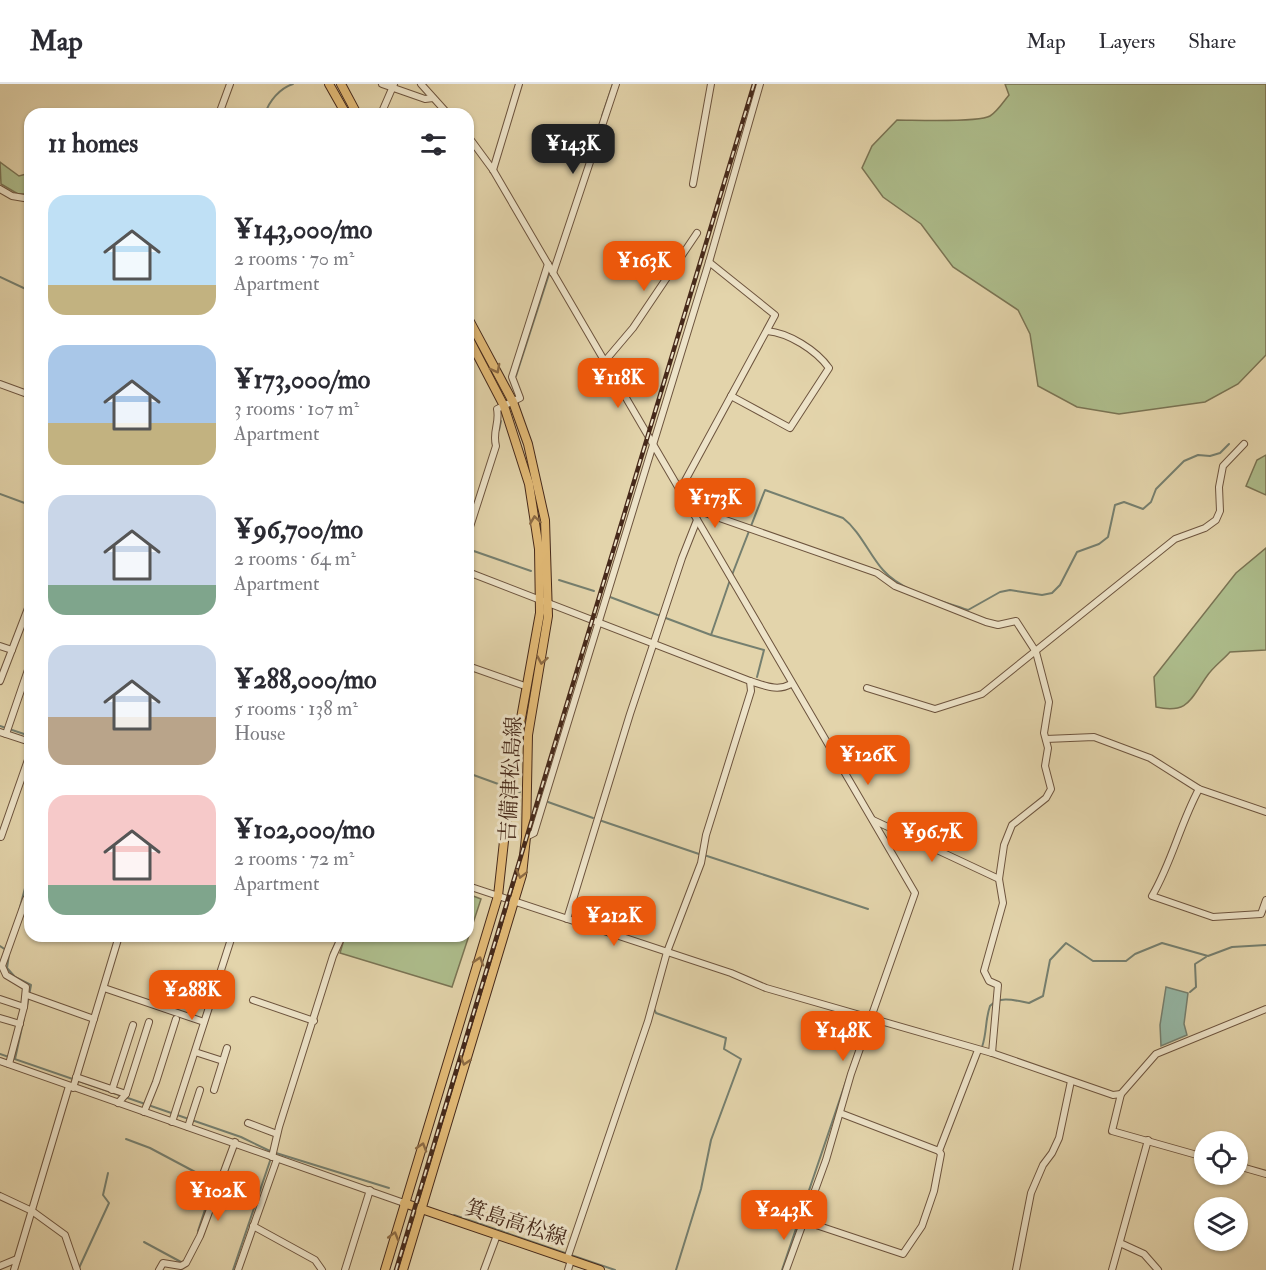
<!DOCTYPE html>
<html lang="en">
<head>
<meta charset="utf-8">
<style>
  body { margin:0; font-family:"IM FELL Double Pica","Noto Serif JP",serif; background:#f7f7f7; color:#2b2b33; height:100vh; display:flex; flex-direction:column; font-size:22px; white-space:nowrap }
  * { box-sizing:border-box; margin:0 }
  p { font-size:20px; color:#7c7c81 }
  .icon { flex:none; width:33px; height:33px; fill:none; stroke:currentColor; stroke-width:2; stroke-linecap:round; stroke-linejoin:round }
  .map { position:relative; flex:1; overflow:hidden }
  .panel { position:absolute; left:24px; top:24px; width:450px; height:834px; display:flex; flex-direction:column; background:#fff; border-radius:18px; box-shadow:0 2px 4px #0004 }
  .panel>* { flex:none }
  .tools { position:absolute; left:1194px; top:1047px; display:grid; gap:12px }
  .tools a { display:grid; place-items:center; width:54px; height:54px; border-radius:50%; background:#fff; box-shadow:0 2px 4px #0004; font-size:30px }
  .price { position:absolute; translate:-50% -51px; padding:0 14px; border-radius:12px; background:#ea580c; color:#fff; font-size:20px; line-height:39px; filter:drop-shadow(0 2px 3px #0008) }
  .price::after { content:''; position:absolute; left:50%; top:36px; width:18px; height:14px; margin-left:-9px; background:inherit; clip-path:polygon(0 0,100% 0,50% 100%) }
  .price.current { background:#222; color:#fff }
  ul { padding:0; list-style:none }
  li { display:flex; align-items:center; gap:18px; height:150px; padding:0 24px }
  li span { display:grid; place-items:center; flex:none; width:168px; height:120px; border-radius:18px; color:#555 }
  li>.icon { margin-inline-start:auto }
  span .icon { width:72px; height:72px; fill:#fffc; stroke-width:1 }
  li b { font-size:26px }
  h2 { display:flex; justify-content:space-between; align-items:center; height:72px; padding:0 24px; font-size:26px }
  header { display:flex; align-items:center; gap:36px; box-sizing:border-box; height:84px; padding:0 30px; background:#fff; border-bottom:2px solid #e1e1e2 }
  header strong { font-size:28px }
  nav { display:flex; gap:33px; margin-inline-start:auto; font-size:21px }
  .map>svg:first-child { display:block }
  .green { fill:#aebe8d; stroke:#7a7454; stroke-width:1.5 }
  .water { fill:#95b8a7; stroke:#757f6f; stroke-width:1.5 }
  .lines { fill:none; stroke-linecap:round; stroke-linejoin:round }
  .stream { stroke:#757f6f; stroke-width:2 }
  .minor-casing { stroke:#6d543e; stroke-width:8 }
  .major-casing { stroke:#46291a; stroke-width:10 }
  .minor { stroke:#ede3c8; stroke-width:6 }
  .major { stroke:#e2ba76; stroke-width:8 }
  .rail-casing { stroke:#46291a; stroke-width:4.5 }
  .rail { stroke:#ede3c8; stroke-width:2; stroke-dasharray:7; stroke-linecap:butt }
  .oneway { stroke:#8c6a43 }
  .labels { text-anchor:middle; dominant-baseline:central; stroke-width:6; stroke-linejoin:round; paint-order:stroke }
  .street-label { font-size:21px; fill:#46291a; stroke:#ede3c8 }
</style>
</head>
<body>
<header>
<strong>Map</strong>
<nav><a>Map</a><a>Layers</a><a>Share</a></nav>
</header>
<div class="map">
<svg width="1266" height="1186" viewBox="0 0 1266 1186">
  <rect width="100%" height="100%" fill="#e3d4ab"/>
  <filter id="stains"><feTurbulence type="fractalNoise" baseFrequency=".00333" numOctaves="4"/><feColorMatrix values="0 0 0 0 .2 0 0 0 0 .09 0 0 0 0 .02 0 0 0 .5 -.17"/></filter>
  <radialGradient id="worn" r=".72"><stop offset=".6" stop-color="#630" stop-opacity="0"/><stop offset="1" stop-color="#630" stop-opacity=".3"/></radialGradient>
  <g class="green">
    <path d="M 1005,0 L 1266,0 L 1266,271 L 1238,300 L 1205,318 L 1119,330 L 1077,323 L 1038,302 L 1030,250 L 1018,226 L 953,183 L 921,140 L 883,113 L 862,84 L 872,62 L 897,36 C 915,36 978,39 990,32 C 997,28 1004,17 1009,11 Z"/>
    <polygon points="0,78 19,92 30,89 30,110 18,110 1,100"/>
    <polygon points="1266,371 1266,411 1246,402 1257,376"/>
    <path d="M 1266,464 L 1266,566 L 1230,568 C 1223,576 1213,583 1207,592 C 1190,616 1188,630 1156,623 L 1154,593 L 1236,489 Z"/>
    <polygon points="468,810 481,815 452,903 340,869 345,852 468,852"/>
  </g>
  <polygon class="water" points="1166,903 1188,909 1184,940 1187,951 1161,962 1160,941"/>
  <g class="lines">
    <g class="stream">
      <path d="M 265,30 C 269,17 280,4 293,0"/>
      <polyline points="602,32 613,0"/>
      <polyline points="0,193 30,207"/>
      <polyline points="516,292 550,187"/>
      <polyline points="499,346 501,337"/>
      <polyline points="0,410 30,421"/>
      <polyline points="468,465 531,487"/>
      <path d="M 732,491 L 765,406 L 843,434 C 860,447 869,470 883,486 C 903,509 941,516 968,526 L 1000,508 L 1010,506 L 1042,511 L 1052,509 L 1060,501 L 1077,468 L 1099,460 L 1108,453 L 1115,421 L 1124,418 L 1143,425 L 1151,418 L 1156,405 L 1184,377 L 1198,371 L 1210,372 L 1220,369 L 1229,360"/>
      <polyline points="559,496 594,507"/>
      <polyline points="610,513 711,551 730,496"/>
      <polyline points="711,551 764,566 757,593"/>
      <polyline points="0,642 30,652"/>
      <polyline points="468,689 501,701"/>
      <polyline points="514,706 520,708"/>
      <polyline points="720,715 733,672"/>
      <polyline points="548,718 593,734"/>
      <polyline points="599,736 699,770"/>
      <polyline points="704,771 868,825"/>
      <polyline points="19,827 30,785"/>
      <polyline points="0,862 6,866"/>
      <polyline points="331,869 339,852"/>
      <polyline points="9,870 7,884 15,893 31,901 27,922"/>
      <polyline points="1190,908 1196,903 1195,880 1206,873"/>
      <polyline points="654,925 656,929 726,954 724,965 741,975 711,1056 701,1105 676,1186"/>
      <path d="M 982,963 C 987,949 985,936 990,922 C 1000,911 1017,917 1029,919 L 1043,912 L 1050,876 L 1066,859 L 1093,877 L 1126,877 L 1135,870 L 1162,859 L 1208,872 L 1232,863 L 1266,861"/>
      <polyline points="0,970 241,1053 272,1068"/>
      <polyline points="15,975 24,934"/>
      <polyline points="126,1055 150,1064 214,1098 198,1147"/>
      <polyline points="276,1069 389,1104"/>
      <polyline points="454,1131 615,1186"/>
      <polyline points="144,1158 181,1178"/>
      <polyline points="79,1184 109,1119 103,1111 108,1089"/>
      <polyline points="233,1186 270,1077"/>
      <polyline points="782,1186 863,947"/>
    </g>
    <g class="minor-casing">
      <g id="minor">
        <polyline points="382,0 425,15 433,14"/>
        <polyline points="421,0 448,30"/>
        <polyline points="219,30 230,0"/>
        <polyline points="381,30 394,0"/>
        <polyline points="468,52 493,86 915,809 851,990 826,1076 786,1186"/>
        <polyline points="493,86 519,0"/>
        <polyline points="693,100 711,0"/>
        <polyline points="0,105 12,112 30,115"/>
        <polyline points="553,189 616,0"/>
        <polyline points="605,277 633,244 697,149"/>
        <polyline points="0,300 30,311"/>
        <path d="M 731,312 L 790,344 L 829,284 C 816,266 789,249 767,247"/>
        <polyline points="680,406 775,231 709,178"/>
        <polyline points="691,424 877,489 895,502 986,538 998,541 1016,537 1036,568 1049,618 1044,649 1048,664 1045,682 1051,705 1046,714 1012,741 1004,761 999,795 1003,819 984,887 989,897 998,901 992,969"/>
        <path d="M 468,449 L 496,362 C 492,347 500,340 497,325 L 520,314 L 512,293 L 548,180"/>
        <path d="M 468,488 L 750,597 C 764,601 777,608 791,600"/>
        <polyline points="0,562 12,566"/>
        <polyline points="468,582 522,601"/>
        <polyline points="0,597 30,519"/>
        <polyline points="867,604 935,625 982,610 1175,455 1205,444 1216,436 1220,427 1219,403 1223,382 1244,360"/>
        <polyline points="0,648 30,658"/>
        <polyline points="6,650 30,580"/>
        <polyline points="1046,655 1094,653 1150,674 1199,705 1266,728"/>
        <path d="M 1199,705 C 1180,740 1172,778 1152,812 L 1213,833 L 1261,830 L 1266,816"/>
        <polyline points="873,736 999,795"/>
        <polyline points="1,753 30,670"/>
        <polyline points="526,753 534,749 709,178 760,0"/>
        <polyline points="468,802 731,889 766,904 992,969 1113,1011 1121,1010"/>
        <polyline points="567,835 630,630 682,474 697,436"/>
        <polyline points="104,904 204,938"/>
        <polyline points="27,911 94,935"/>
        <polyline points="0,915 24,923"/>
        <polyline points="253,916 314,937"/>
        <polyline points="0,934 20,940"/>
        <polyline points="195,968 223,977"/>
        <polyline points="0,977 404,1119"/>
        <polyline points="9,980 24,923 26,903 6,891 2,882 26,815 30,816"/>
        <polyline points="76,993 126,1010"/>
        <polyline points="73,1004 119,852"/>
        <polyline points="112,1006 133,941"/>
        <polyline points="214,1006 227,964"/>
        <polyline points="118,1019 126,1010 149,938"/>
        <polyline points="144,1028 156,998 176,935"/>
        <polyline points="840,1029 939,1067"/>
        <polyline points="172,1038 232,852"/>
        <polyline points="248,1039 277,1050"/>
        <polyline points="188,1043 200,1006"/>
        <polyline points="272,1073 279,1043 333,872 342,852"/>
        <polyline points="1204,1073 1112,1047 1121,1010 1156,970 1266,925"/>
        <polyline points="1238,1082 1266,1090"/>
        <polyline points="0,1112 32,1127 65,1151 77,1186"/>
        <polyline points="804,1137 903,1170 922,1142 934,1107 941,1070 939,1067 978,966"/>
        <polyline points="253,1142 315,1176 322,1186"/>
        <polyline points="1120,1159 1144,1170 1158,1186"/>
        <polyline points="567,1175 648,937 667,868 701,779 706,751 751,607 750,597"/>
        <polyline points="0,1182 17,1175"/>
        <polyline points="14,1186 69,1002"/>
        <polyline points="159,1186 163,1179 181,1182 186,1179 200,1152 235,1058"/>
        <polyline points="238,1186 277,1075"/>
        <polyline points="345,1186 370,1106"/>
        <polyline points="484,1186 497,1151"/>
        <polyline points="568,1186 571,1176"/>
        <polyline points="1016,1186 1031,1109 1043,1081 1052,1069 1059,1054 1071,997"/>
        <polyline points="1112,1186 1148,1056"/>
      </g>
    </g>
    <g class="major-casing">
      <g id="major">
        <polyline points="329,0 346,30"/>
        <polyline points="341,0 357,30"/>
        <polyline points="404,1119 600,1186"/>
        <polyline points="385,1186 498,812 512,684 540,529 539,465 529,400 504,322 468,253"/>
        <polyline points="403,1186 522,791 526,753 528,651 548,532 545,436 528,360 513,318 468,234"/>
      </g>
    </g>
    <use href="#minor" class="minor"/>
    <use href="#major" class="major"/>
    <g class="rail-casing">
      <polyline id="rail" points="396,1186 754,0"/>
    </g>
    <use href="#rail" class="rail"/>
  </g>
  <defs><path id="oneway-chevron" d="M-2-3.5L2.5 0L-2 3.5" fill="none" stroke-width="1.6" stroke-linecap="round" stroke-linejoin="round" transform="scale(1.5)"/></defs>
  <g class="oneway">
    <use href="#oneway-chevron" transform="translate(496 285) rotate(62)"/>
    <use href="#oneway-chevron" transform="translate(535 436) rotate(-98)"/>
    <use href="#oneway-chevron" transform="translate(542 576) rotate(100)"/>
    <use href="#oneway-chevron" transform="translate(521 790) rotate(104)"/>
    <use href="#oneway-chevron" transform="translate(479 877) rotate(-73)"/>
    <use href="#oneway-chevron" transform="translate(465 977) rotate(107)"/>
    <use href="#oneway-chevron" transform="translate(422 1063) rotate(-73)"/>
    <use href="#oneway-chevron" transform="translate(394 1152) rotate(-74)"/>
  </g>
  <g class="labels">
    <g class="street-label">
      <text transform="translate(511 695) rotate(-87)">吉備津松島線</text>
      <text transform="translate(516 1139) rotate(18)">箕島高松線</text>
    </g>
  </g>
  <rect width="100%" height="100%" filter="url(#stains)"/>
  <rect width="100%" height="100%" fill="url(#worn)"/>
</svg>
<div class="tools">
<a><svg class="icon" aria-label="locate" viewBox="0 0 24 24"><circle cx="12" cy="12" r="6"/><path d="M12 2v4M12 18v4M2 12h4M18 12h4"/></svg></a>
<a><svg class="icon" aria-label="layers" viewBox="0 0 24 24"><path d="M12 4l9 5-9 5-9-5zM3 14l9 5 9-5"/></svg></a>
</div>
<b class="price current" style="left:573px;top:91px">¥143K</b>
<b class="price" style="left:644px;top:208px">¥163K</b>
<b class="price" style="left:618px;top:325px">¥118K</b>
<b class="price" style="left:715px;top:445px">¥173K</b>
<b class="price" style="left:868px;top:702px">¥126K</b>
<b class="price" style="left:932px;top:779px">¥96.7K</b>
<b class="price" style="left:614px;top:863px">¥212K</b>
<b class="price" style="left:192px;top:937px">¥288K</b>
<b class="price" style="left:843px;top:978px">¥148K</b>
<b class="price" style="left:218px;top:1138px">¥102K</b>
<b class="price" style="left:784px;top:1157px">¥243K</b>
<section class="panel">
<h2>11 homes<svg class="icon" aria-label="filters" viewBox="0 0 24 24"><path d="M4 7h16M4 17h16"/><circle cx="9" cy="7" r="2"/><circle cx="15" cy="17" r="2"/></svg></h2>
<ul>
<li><span style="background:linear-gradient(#bfe0f5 75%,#c2b280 0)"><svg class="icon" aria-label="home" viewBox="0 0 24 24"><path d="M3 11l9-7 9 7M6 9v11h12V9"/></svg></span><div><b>¥143,000/mo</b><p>2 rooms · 70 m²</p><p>Apartment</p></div></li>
<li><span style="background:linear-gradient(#a9c7e8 65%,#c2b280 0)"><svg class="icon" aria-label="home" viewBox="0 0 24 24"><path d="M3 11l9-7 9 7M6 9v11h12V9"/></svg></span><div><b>¥173,000/mo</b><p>3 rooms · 107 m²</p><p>Apartment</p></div></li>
<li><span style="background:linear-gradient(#c9d6e8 75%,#7fa58c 0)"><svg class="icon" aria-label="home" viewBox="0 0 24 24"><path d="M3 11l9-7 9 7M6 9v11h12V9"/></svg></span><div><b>¥96,700/mo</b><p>2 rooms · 64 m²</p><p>Apartment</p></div></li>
<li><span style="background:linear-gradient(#c9d6e8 60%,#b9a48a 0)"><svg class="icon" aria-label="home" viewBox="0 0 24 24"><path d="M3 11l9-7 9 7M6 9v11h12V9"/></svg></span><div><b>¥288,000/mo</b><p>5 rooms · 138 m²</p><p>House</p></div></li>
<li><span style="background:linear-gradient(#f6c9c9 75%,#7fa58c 0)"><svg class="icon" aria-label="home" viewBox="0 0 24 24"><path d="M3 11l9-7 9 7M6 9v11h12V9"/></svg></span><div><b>¥102,000/mo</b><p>2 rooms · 72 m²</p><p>Apartment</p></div></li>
</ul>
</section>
</div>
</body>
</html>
